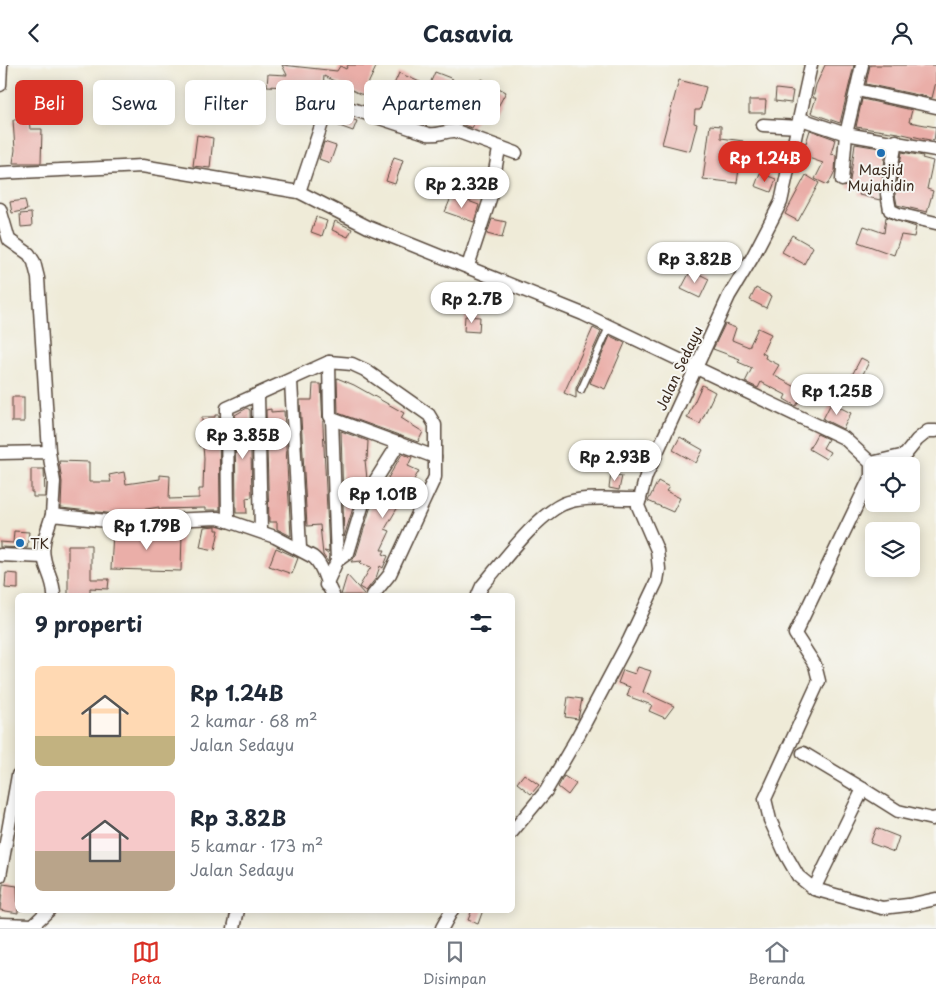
<!DOCTYPE html>
<html lang="id">
<head>
<meta charset="utf-8">
<style>
  body { margin:0; font-family:"Playpen Sans",sans-serif; background:#f6f6f7; color:#1f2937; height:100vh; display:flex; flex-direction:column; font-size:19px; white-space:nowrap }
  * { box-sizing:border-box; margin:0 }
  p { font-size:16px; color:#747a83 }
  .icon { flex:none; width:28px; height:28px; fill:none; stroke:currentColor; stroke-width:2; stroke-linecap:round; stroke-linejoin:round }
  .map { position:relative; flex:1; overflow:hidden }
  .side { position:absolute; left:15px; top:528px; width:500px; height:320px; display:flex; flex-direction:column; background:#fff; border-radius:8px; box-shadow:0 2px 12px #0003 }
  .side>* { flex:none }
  .top-card { position:absolute; left:15px; top:15px; width:500px; height:45px; display:flex; gap:10px }
  .controls { position:absolute; left:865px; top:392px; display:grid; gap:10px }
  .controls a { display:grid; place-items:center; width:55px; height:55px; border-radius:8px; background:#fff; box-shadow:0 2px 12px #0003; font-size:25px }
  .price { position:absolute; translate:-50% -42px; padding:0 11px; border-radius:18px; background:#fff; color:#222; font-size:16px; line-height:32px; filter:drop-shadow(0 1px 2px #0008) }
  .price::after { content:''; position:absolute; left:50%; top:30px; width:15px; height:11px; margin-left:-8px; background:inherit; clip-path:polygon(0 0,100% 0,50% 100%) }
  .price.on { background:#d93025; color:#fff }
  ul { padding:0; list-style:none }
  li { display:flex; align-items:center; gap:15px; height:125px; padding:0 20px }
  li span { display:grid; place-items:center; flex:none; width:140px; height:100px; border-radius:8px; color:#555 }
  li>.icon { margin-inline-start:auto }
  span .icon { width:60px; height:60px; fill:#fffc; stroke-width:1 }
  li b { font-size:21px }
  h2 { display:flex; justify-content:space-between; align-items:center; height:60px; padding:0 20px; font-size:21px }
  .chip { padding:0 18px; border-radius:8px; background:#fff; box-shadow:0 2px 12px #0003; font-size:18px; line-height:45px }
  .chip.on { background:#d93025; color:#fff }
  header { display:flex; justify-content:space-between; align-items:center; height:65px; padding:0 20px; background:#fff; font-size:22px; font-weight:700 }
  .menu { display:flex; justify-content:space-around; align-items:center; height:70px; border-top:1px solid #e0e1e3; background:#fff; font-size:14px; color:#747a83 }
  .menu a { display:grid; justify-items:center; gap:2px }
  .menu .on { color:#d93025 }
  .map>svg:first-child { display:block }
  .building { fill:#eaaea8 }
  .lines { fill:none; stroke-linecap:round; stroke-linejoin:round }
  .service-casing { stroke:#56473a; stroke-width:9 }
  .minor-casing { stroke:#56473a; stroke-width:15 }
  .service { stroke:#fff; stroke-width:6 }
  .minor { stroke:#fff; stroke-width:12 }
  .poi-dot { fill:#1f6fb2; stroke:#f6f6f2; stroke-width:2 }
  .labels { text-anchor:middle; dominant-baseline:central; stroke-width:4; stroke-linejoin:round; paint-order:stroke }
  .poi-label { font-size:14px; fill:#3b2a1e; stroke:#f6f6f2 }
  .street-label { font-size:14px; fill:#3b2a1e; stroke:#f6f6f2 }
</style>
</head>
<body>
<header><svg class="icon" aria-label="back" viewBox="0 0 24 24"><path d="M15 5l-7 7 7 7"/></svg>Casavia<svg class="icon" aria-label="person" viewBox="0 0 24 24"><circle cx="12" cy="8" r="4"/><path d="M4 21q1-7 8-7t8 7"/></svg></header>
<div class="map">
<svg width="936" height="863" viewBox="0 0 936 863">
  <rect width="100%" height="100%" fill="#f6f6f2"/>
  <filter id="ink" filterUnits="userSpaceOnUse"><feTurbulence type="fractalNoise" baseFrequency=".02" numOctaves="2"/><feDisplacementMap in="SourceGraphic" scale="10" xChannelSelector="R" yChannelSelector="G"/><feConvolveMatrix kernelMatrix="1 2 1 2 8 2 1 2 1" color-interpolation-filters="sRGB"/></filter>
  <filter id="wash" filterUnits="userSpaceOnUse"><feTurbulence type="fractalNoise" baseFrequency=".0096" numOctaves="4" result="noise"/><feDisplacementMap in="SourceGraphic" scale="20" xChannelSelector="R" yChannelSelector="G"/><feGaussianBlur stdDeviation="1.12" result="paint"/><feColorMatrix in="noise" values="0 0 0 0 0 0 0 0 0 0 0 0 0 0 0 0 0 1.4 0 .05"/><feComposite in="paint" operator="in"/></filter>
  <g filter="url(#wash)">
    <rect width="100%" height="100%" fill="#efebd8"/>
    <g id="blocks">
      <g class="building">
        <polygon points="282,0 337,6 340,1 346,4 348,0 377,0 368,19 368,30 360,29 324,11 323,22 297,19 295,46 284,46 286,22 267,21 268,9 287,10"/>
        <polygon points="825,0 854,0 840,58 811,48 816,33 813,33 816,20"/>
        <polygon points="870,0 936,0 936,17 932,33 866,19"/>
        <polygon points="435,7 453,14 449,24 457,27 455,32 469,39 482,14 506,27 495,47 484,41 472,63 458,58 464,48 415,29 409,42 388,33 399,8 429,21"/>
        <polygon points="679,15 706,22 700,45 695,45 694,58 697,59 690,86 662,79"/>
        <polygon points="776,24 793,26 791,38 775,36"/>
        <polygon points="862,34 912,45 909,57 936,62 934,76 898,68 856,62"/>
        <polygon points="749,35 766,35 765,48 749,48"/>
        <polygon points="336,49 357,56 353,66 331,58"/>
        <polygon points="29,54 30,64 42,64 41,98 13,98 15,85 13,55"/>
        <polygon points="710,60 721,61 721,73 743,76 737,118 703,114"/>
        <polygon points="810,65 835,74 831,89 836,90 835,106 828,120 815,114 823,98 800,90 803,77 806,78"/>
        <polygon points="197,70 213,73 210,103 193,101"/>
        <polygon points="324,77 336,81 330,98 319,94"/>
        <polygon points="855,79 886,84 880,135 859,130 861,125 847,121 850,116"/>
        <polygon points="902,87 923,91 922,93 933,96 927,124 933,126 927,147 897,140 895,129"/>
        <polygon points="394,92 403,95 395,119 386,116"/>
        <polygon points="760,108 776,114 771,127 755,121"/>
        <polygon points="806,110 819,118 798,156 785,149"/>
        <polygon points="452,130 479,140 474,157 445,147"/>
        <polygon points="25,135 27,145 12,148 10,137"/>
        <polygon points="31,148 32,161 21,162 20,149"/>
        <polygon points="316,152 327,156 322,171 311,167"/>
        <polygon points="886,152 916,162 914,172 901,170 894,190 858,177 864,161 884,168"/>
        <polygon points="492,154 506,157 502,173 487,169"/>
        <polygon points="335,156 352,164 348,172 332,165"/>
        <polygon points="792,170 813,182 804,199 782,187"/>
        <polygon points="691,205 709,214 700,233 681,224"/>
        <polygon points="756,223 771,231 766,243 750,235"/>
        <polygon points="465,251 480,252 479,267 464,266"/>
        <polygon points="725,259 736,263 732,275 749,282 758,263 771,269 762,288 766,290 765,293 779,300 773,310 805,327 796,341 784,334 786,330 761,317 758,323 745,317 752,303 738,297 740,294 713,284"/>
        <polygon points="593,263 601,267 576,323 576,333 564,328"/>
        <polygon points="610,271 625,278 605,324 590,318"/>
        <polygon points="861,293 869,297 859,317 851,312"/>
        <polygon points="337,313 354,320 404,348 401,353 423,367 418,377 338,348"/>
        <polygon points="313,319 321,319 329,487 324,486 329,490 328,497 323,490 320,460 307,461 300,335 312,335"/>
        <polygon points="702,320 715,327 700,359 687,353"/>
        <rect x="12" y="332" width="12" height="25"/>
        <polygon points="831,338 851,348 843,364 823,354"/>
        <polygon points="247,343 250,345 252,432 246,433 247,448 236,448 235,350"/>
        <polygon points="271,344 271,347 284,346 291,471 277,464 277,457 269,457 266,345"/>
        <polygon points="215,350 219,350 220,445 205,445 205,443 159,444 159,442 116,449 61,443 62,417 59,396 89,397 89,417 111,417 109,410 124,407 126,419 160,414 160,410 170,411 169,434 199,433 199,424 203,424 204,393 203,381 199,381 199,367 202,367 202,352 215,352"/>
        <polygon points="341,366 368,376 367,395 365,395 367,414 362,422 352,424 353,443 344,472"/>
        <polygon points="817,369 828,374 823,383 830,387 826,394 809,384"/>
        <polygon points="680,372 703,385 696,398 673,385"/>
        <polygon points="402,389 412,392 408,401 419,406 385,464 390,466 381,485 385,485 383,489 388,491 383,503 380,501 376,513 366,526 359,522 371,502 360,498 362,496 351,497 356,490 370,444"/>
        <polygon points="31,404 44,404 45,432 33,432 33,427 31,427"/>
        <polygon points="611,409 622,411 619,425 609,423"/>
        <polygon points="658,416 669,422 666,426 680,433 673,447 648,436"/>
        <polygon points="216,461 216,465 219,465 215,485 200,482 204,462"/>
        <polygon points="14,466 29,467 27,483 0,482 0,477 13,478"/>
        <polygon points="113,466 182,468 181,506 111,504"/>
        <polygon points="68,480 91,480 91,514 109,514 108,524 90,523 90,530 68,530"/>
        <polygon points="276,483 298,493 292,509 269,501"/>
        <polygon points="6,508 18,509 18,524 5,523"/>
        <polygon points="347,510 365,530 341,530"/>
        <polygon points="638,602 651,606 643,627 674,641 665,653 649,646 652,640 627,631 630,622 618,618 623,605 635,609"/>
        <polygon points="568,632 582,634 578,654 565,652"/>
        <polygon points="524,709 539,720 531,729 517,718"/>
        <polygon points="564,711 576,719 568,730 558,722"/>
        <polygon points="876,763 899,772 894,787 870,778"/>
        <polygon points="3,819 17,821 18,848 0,845"/>
        <polygon points="472,845 483,845 478,859 468,855"/>
      </g>
    </g>
  </g>
  <g filter="url(#ink)">
    <use href="#blocks" fill-opacity="0" stroke="#56473a" stroke-width="1"/>
    <g class="lines">
      <g class="service-casing">
        <polyline id="service" points="581,325 609,262"/>
      </g>
      <g class="minor-casing">
        <g id="minor">
          <polyline points="0,20 1,0"/>
          <polyline points="857,25 936,42"/>
          <polyline points="801,54 846,69 936,85"/>
          <polyline points="763,60 799,62"/>
          <polyline points="896,76 887,129 890,145 898,149 936,158"/>
          <polyline points="0,108 142,101 299,127 368,162 583,249 844,373 871,398 871,411 795,569 815,600 819,616 765,734 770,755 786,790 798,811 814,824 882,843 908,840 936,834"/>
          <polyline points="842,115 846,69 862,0"/>
          <path d="M 299,127 L 323,55 C 327,47 329,41 340,40 L 428,69 C 439,71 446,65 456,66 L 516,88"/>
          <polyline points="0,144 9,175 29,189 34,197 38,213 49,387"/>
          <polyline points="468,201 490,134 499,84"/>
          <polyline points="329,297 330,351 332,354 435,392"/>
          <polyline points="291,316 300,483"/>
          <polyline points="258,330 261,466"/>
          <polyline points="332,354 337,496"/>
          <polyline points="0,388 49,387 54,417 52,450"/>
          <polyline points="871,398 905,390 917,375 928,366 936,366"/>
          <path d="M 228,456 L 275,472 L 313,492 C 324,500 325,518 333,530"/>
          <polyline points="0,490 43,492"/>
          <polyline points="326,520 337,496 348,488 365,432 399,378"/>
          <path d="M 54,530 C 54,515 46,506 44,492 C 41,479 48,463 52,450 L 116,457 L 218,453 L 228,456 L 227,343 L 329,297 L 352,299 L 365,305 L 429,350 L 435,360 L 435,412 L 390,509 L 373,530"/>
          <path d="M 478,530 L 482,521 C 502,498 535,452 563,439 C 584,430 616,435 640,434"/>
          <polyline points="803,688 863,724"/>
          <polyline points="512,767 546,726 578,671 629,575 657,516 659,504 657,485 638,441 646,411 729,231 752,193 781,137 811,0"/>
          <polyline points="0,811 18,710"/>
          <polyline points="814,824 863,724 898,746 932,754 936,753"/>
          <polyline points="0,859 33,860 49,845"/>
          <polyline points="234,863 238,845"/>
          <polyline points="442,863 452,845"/>
        </g>
      </g>
      <use href="#service" class="service"/>
      <use href="#minor" class="minor"/>
    </g>
  </g>
  <g class="poi-dot">
    <circle cx="881" cy="88" r="5"/>
    <circle cx="20" cy="478" r="5"/>
  </g>
  <g class="labels">
    <g class="poi-label">
      <text x="881" y="104">Masjid<tspan x="881" dy="16">Mujahidin</tspan></text>
      <text x="30" y="478" text-anchor="start">TK</text>
    </g>
    <g class="street-label">
      <text transform="translate(679 303) rotate(-65)">Jalan Sedayu</text>
    </g>
  </g>
</svg>
<div class="controls">
<a><svg class="icon" aria-label="locate" viewBox="0 0 24 24"><circle cx="12" cy="12" r="6"/><path d="M12 2v4M12 18v4M2 12h4M18 12h4"/></svg></a>
<a><svg class="icon" aria-label="layers" viewBox="0 0 24 24"><path d="M12 4l9 5-9 5-9-5zM3 14l9 5 9-5"/></svg></a>
</div>
<b class="price on" style="left:765px;top:118px">Rp 1.24B</b>
<b class="price" style="left:462px;top:144px">Rp 2.32B</b>
<b class="price" style="left:695px;top:219px">Rp 3.82B</b>
<b class="price" style="left:472px;top:259px">Rp 2.7B</b>
<b class="price" style="left:837px;top:351px">Rp 1.25B</b>
<b class="price" style="left:243px;top:395px">Rp 3.85B</b>
<b class="price" style="left:615px;top:417px">Rp 2.93B</b>
<b class="price" style="left:383px;top:454px">Rp 1.01B</b>
<b class="price" style="left:147px;top:486px">Rp 1.79B</b>
<div class="top-card">
<a class="chip on">Beli</a>
<a class="chip">Sewa</a>
<a class="chip">Filter</a>
<a class="chip">Baru</a>
<a class="chip">Apartemen</a>
</div>
<section class="side">
<h2>9 properti<svg class="icon" aria-label="filters" viewBox="0 0 24 24"><path d="M4 7h16M4 17h16"/><circle cx="9" cy="7" r="2"/><circle cx="15" cy="17" r="2"/></svg></h2>
<ul>
<li><span style="background:linear-gradient(#ffd9b3 70%,#c2b280 0)"><svg class="icon" aria-label="home" viewBox="0 0 24 24"><path d="M3 11l9-7 9 7M6 9v11h12V9"/></svg></span><div><b>Rp 1.24B</b><p>2 kamar · 68 m²</p><p>Jalan Sedayu</p></div></li>
<li><span style="background:linear-gradient(#f6c9c9 60%,#b9a48a 0)"><svg class="icon" aria-label="home" viewBox="0 0 24 24"><path d="M3 11l9-7 9 7M6 9v11h12V9"/></svg></span><div><b>Rp 3.82B</b><p>5 kamar · 173 m²</p><p>Jalan Sedayu</p></div></li>
</ul>
</section>
</div>
<nav class="menu">
<a class="on"><svg class="icon" aria-label="map" viewBox="0 0 24 24"><path d="M3 6l6-2 6 2 6-2v14l-6 2-6-2-6 2zM9 4v14M15 6v14"/></svg>Peta</a>
<a><svg class="icon" aria-label="saved" viewBox="0 0 24 24"><path d="M7 4h10v16l-5-4-5 4z"/></svg>Disimpan</a>
<a><svg class="icon" aria-label="home" viewBox="0 0 24 24"><path d="M3 11l9-7 9 7M6 9v11h12V9"/></svg>Beranda</a>
</nav>
</body>
</html>
